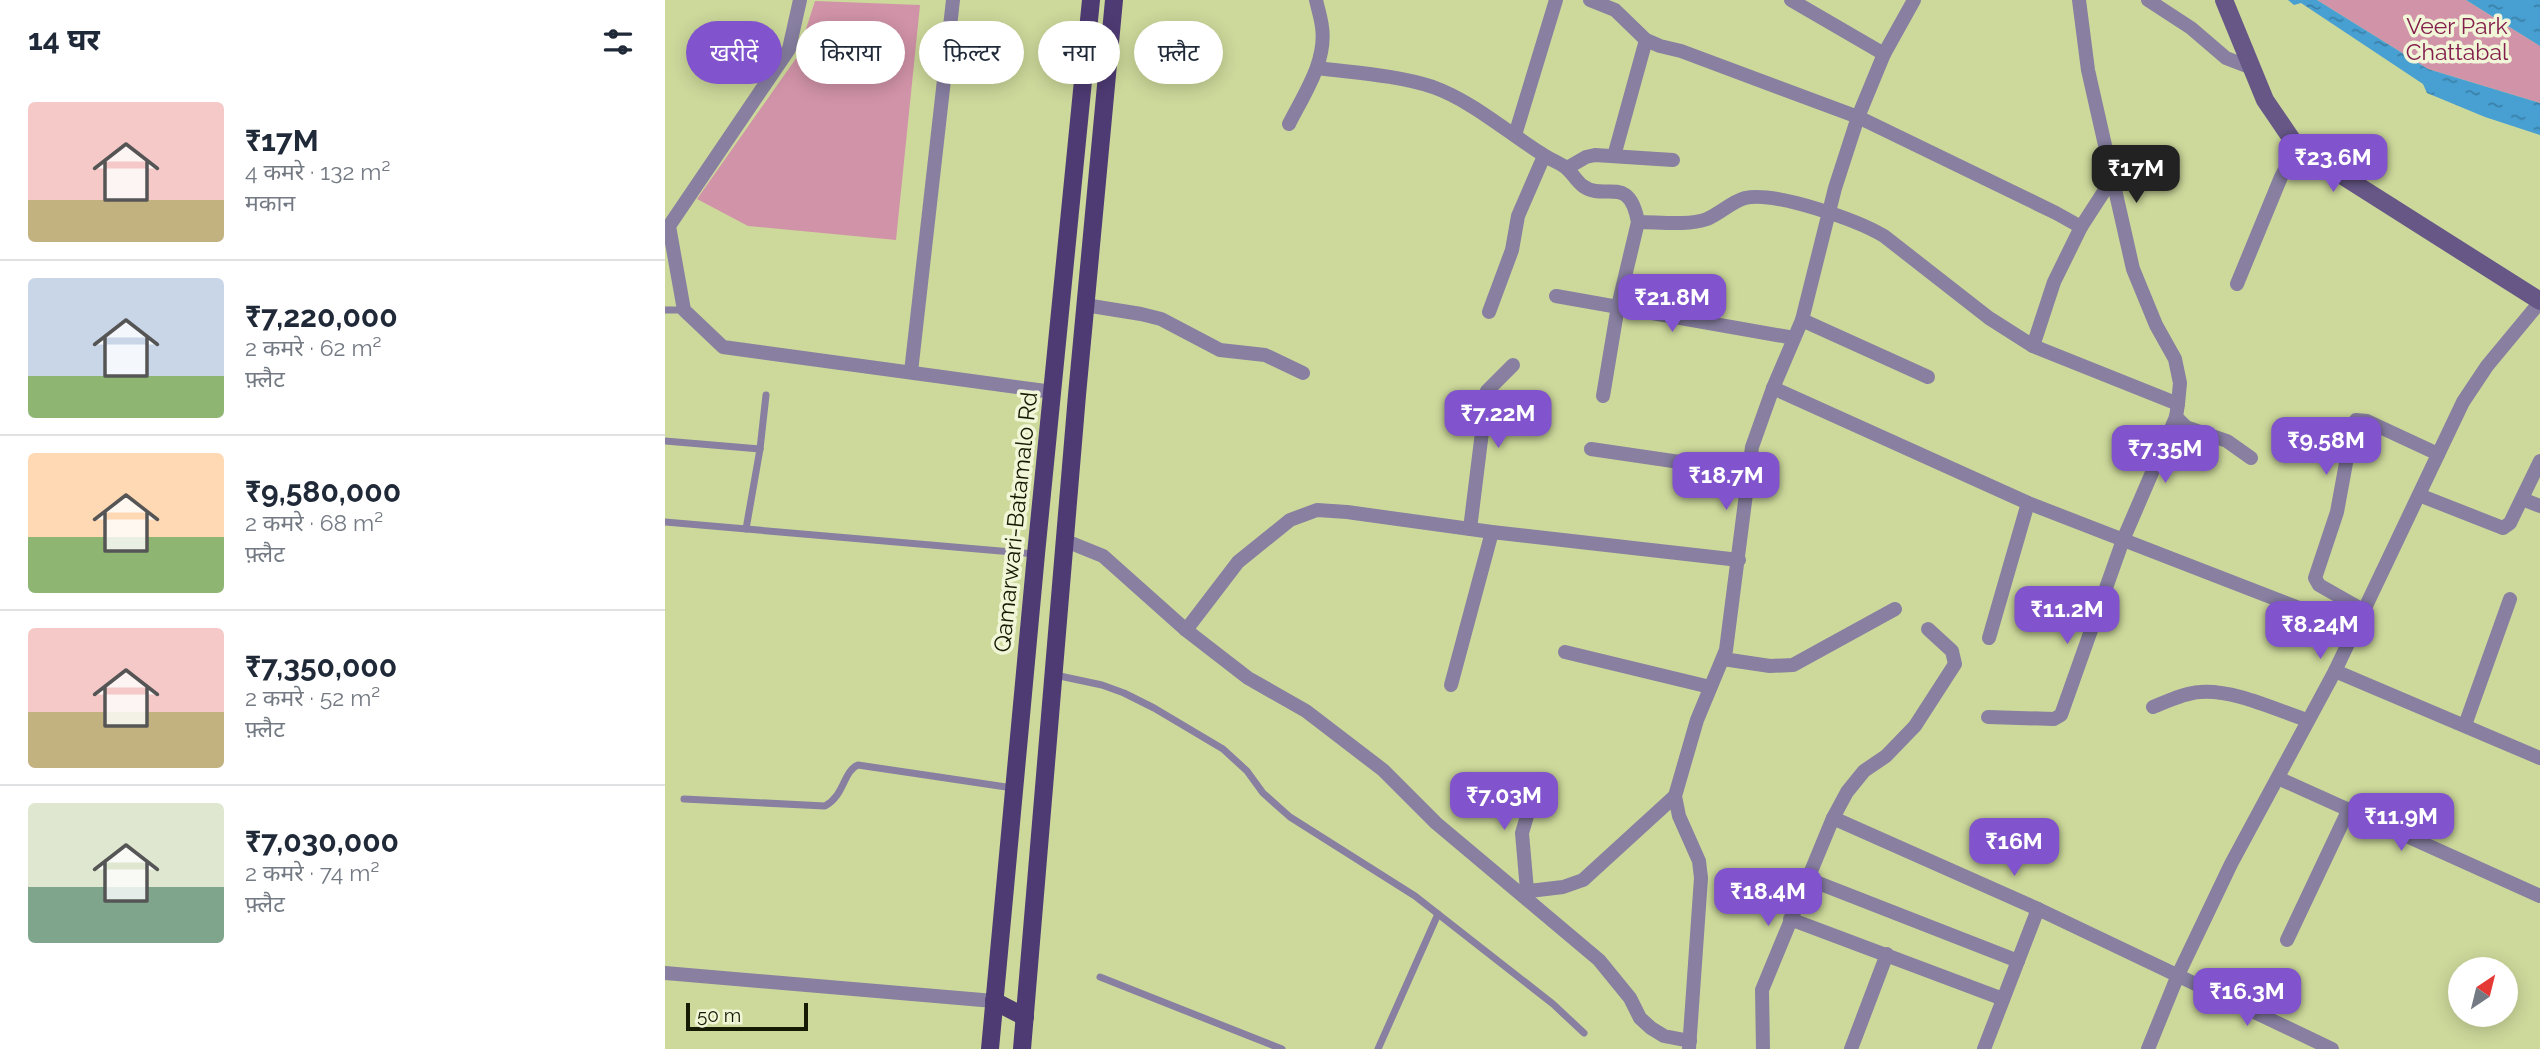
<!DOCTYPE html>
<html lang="hi">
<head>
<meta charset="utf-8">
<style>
  body { margin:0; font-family:Raleway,"Noto Sans Devanagari",sans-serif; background:#f6f6f7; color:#1f2937; height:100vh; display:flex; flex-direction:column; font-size:26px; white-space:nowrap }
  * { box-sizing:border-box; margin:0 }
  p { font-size:23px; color:#747a83 }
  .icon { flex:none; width:38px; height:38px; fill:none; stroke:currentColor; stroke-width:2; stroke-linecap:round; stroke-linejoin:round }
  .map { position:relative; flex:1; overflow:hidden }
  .drawer { display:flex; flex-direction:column; background:#fff; width:665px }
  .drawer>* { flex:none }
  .hud { position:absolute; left:21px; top:21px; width:665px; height:63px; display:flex; gap:14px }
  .needle { width:46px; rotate:35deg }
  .controls { position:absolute; left:1783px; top:957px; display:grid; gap:14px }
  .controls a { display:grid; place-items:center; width:70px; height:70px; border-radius:50%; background:#fff; box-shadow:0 4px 18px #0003; font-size:35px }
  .scale { position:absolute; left:21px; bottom:18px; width:122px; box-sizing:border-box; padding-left:7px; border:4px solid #161a03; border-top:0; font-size:19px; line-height:24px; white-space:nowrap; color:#161a03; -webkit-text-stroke:5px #f0f6d7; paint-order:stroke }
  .price { position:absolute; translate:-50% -60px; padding:0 16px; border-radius:14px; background:#8154cd; color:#fff; font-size:23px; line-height:46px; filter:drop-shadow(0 2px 4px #0008) }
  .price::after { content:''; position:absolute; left:50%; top:42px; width:21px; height:16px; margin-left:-10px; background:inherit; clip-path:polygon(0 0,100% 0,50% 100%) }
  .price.selected { background:#222; color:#fff }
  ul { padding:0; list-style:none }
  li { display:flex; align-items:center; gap:21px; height:175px; padding:0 28px }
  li+li { border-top:2px solid #e0e1e3 }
  li span { display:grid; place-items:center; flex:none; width:196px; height:140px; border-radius:7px; color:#555 }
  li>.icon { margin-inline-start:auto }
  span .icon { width:84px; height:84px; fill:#fffc; stroke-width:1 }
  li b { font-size:30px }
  h2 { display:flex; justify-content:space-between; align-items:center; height:84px; padding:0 28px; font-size:30px }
  .pill { padding:0 24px; border-radius:32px; background:#fff; box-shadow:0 4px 18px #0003; font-size:24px; line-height:63px }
  .pill.selected { background:#8154cd; color:#fff }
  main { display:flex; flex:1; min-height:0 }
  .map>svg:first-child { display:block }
  .green { fill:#d193a8 }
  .water { fill:url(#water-ripples) }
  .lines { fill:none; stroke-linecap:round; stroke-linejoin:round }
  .lane { stroke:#887fa1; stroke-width:7 }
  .street { stroke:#887fa1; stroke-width:14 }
  .secondary { stroke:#665787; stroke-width:18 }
  .primary { stroke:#4e3b74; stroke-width:18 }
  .labels { text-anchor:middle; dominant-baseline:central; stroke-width:7; stroke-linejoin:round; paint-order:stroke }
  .park-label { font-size:23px; fill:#841e4d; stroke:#f0f6d7 }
  .street-label { font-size:23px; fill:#161a03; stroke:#f0f6d7 }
</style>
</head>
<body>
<main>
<section class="drawer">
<h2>14 घर<svg class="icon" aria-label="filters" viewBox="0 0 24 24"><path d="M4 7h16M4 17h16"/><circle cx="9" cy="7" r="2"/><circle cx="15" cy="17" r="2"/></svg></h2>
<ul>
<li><span style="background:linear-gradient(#f6c9c9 70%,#c2b280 0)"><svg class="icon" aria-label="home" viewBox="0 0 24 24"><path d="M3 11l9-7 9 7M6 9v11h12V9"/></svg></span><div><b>₹17M</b><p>4 कमरे · 132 m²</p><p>मकान</p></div></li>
<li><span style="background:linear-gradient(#c9d6e8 70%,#8fb573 0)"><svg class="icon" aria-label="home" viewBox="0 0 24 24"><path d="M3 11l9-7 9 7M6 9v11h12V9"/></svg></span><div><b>₹7,220,000</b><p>2 कमरे · 62 m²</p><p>फ़्लैट</p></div></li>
<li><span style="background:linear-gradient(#ffd9b3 60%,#8fb573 0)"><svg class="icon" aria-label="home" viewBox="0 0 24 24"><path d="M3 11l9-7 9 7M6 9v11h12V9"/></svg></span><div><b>₹9,580,000</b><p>2 कमरे · 68 m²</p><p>फ़्लैट</p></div></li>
<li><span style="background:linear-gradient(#f6c9c9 60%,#c2b280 0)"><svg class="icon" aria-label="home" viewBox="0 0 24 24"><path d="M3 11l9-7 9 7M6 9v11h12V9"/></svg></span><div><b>₹7,350,000</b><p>2 कमरे · 52 m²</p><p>फ़्लैट</p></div></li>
<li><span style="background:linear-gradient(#dfe7d0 60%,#7fa58c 0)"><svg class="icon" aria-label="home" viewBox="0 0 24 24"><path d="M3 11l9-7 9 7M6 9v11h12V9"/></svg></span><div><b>₹7,030,000</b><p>2 कमरे · 74 m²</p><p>फ़्लैट</p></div></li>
</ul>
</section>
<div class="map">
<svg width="1875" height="1049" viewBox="0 0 1875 1049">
  <defs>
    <pattern id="water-ripples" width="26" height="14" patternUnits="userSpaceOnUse" patternTransform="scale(1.75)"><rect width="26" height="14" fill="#479fd2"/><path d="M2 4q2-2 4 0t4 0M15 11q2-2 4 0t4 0" fill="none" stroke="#3a81a8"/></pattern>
  </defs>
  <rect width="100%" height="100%" fill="#cdd99b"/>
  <g class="green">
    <polygon points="1652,0 1801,0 1875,46 1875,103 1763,69"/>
    <polygon points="150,1 255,5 231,240 83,226 32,199 132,57"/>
  </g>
  <g class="water">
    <polygon points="1623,0 1652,0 1763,69 1875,103 1875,135 1820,117 1762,93 1758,84 1636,3 1629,5"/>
    <polygon points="1801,0 1875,0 1875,46"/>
  </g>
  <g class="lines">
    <g class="lane">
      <polyline points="0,310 19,310"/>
      <polyline points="0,441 95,449 101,395"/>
      <polyline points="0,522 370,554"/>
      <polyline points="81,529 95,449"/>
      <polyline points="390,675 437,685 459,693 489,708 558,749 582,771 598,793 625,817 750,896 888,1004 919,1033"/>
      <path d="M 19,799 L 160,806 C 180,795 178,771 193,765 L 348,788"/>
      <polyline points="435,977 617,1049"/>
      <polyline points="713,1049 773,914"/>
    </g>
    <g class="street">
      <polyline points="135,0 124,49 4,226 19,310 58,347 388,392"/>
      <polyline points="925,0 950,10 981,40 995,46 1016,51 1193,117 1391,213 1416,227 1389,282 1368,346"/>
      <polyline points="1126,0 1219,54"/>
      <polyline points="1414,0 1423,70 1468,269 1491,325 1510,359 1515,383 1513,404"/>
      <polyline points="1483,0 1526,28 1561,58 1587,68"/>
      <path d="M 653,68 C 691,73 731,75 768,87 C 807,101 842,132 877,154 C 884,159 893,162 900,167 C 907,172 911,181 918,186 C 940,202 964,173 973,222 C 994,222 1022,226 1042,219 C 1056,213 1066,202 1080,198 C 1110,191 1192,220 1219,236 L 1324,318 L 1368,346 L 1513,404 L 1511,417 L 1521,427 L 1562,441 L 1586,458"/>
      <path d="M 624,124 C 639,94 662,61 657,27 C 656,18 653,9 651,0"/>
      <polyline points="850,135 891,0"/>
      <polyline points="949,156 981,40"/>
      <polyline points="902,168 921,157 930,155 1008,160"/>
      <polyline points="1416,227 1447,179"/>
      <polyline points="1572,284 1616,177 1632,147"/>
      <polyline points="891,296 1129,338"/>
      <polyline points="420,305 476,314 496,319 555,350 600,355 638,373"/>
      <polyline points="824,312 847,250 853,216 879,156"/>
      <polyline points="1137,320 1263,377"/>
      <polyline points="246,372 288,0"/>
      <polyline points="1108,388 1363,503 1634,608"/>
      <polyline points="938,396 953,306 973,222"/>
      <polyline points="926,449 1083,472"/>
      <polyline points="1754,495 1838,528 1845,523 1875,461"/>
      <polyline points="1857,499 1875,506"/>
      <polyline points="805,529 817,432 819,398 822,391 848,365"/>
      <polyline points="401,541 438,556 521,630 583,678 641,711 718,770 771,823 934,960 965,998 975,1018 986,1028 999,1036 1025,1041"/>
      <polyline points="1698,610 1654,585 1650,578 1672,512 1688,425 1691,420 1702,421 1773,454"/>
      <polyline points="521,630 573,562 625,520 652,510 682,512 827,532 1074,560"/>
      <polyline points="1324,638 1363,503"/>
      <polyline points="900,652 1045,687"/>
      <polyline points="1058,659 1105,666 1128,665 1230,609"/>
      <polyline points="1670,671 1875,758"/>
      <polyline points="786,685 827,532"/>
      <path d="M 1488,707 C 1503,701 1519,693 1535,692 C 1568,689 1611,710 1642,720"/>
      <polyline points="1323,717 1389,719 1396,715 1458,540 1511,417"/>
      <polyline points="1800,725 1845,599"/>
      <polyline points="1613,778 1875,896"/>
      <polyline points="1168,818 1373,909 1667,1049"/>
      <polyline points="1143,879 1353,961"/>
      <polyline points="862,890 857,833 873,779"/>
      <polyline points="856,892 898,887 918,880 1010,796"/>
      <polyline points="1125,919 1338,999"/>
      <polyline points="1622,940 1683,811"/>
      <polyline points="0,973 329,1001"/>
      <polyline points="1024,1049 1036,878 1034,861 1014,816 1010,796 1032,720 1061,650 1087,447 1108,388 1137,320 1170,188 1193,117 1219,54 1249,0"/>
      <polyline points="1098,1049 1097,990 1168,818 1182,792 1199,771 1221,756 1250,726 1290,664 1287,651 1263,629"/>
      <polyline points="1186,1049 1222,954"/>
      <polyline points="1319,1049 1373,909"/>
      <polyline points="1483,1049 1513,975 1566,864 1670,671 1798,402 1822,366 1875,302"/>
    </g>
    <polyline class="secondary" points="1559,0 1600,100 1632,147 1875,301"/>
    <g class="primary">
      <polyline points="329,1001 360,1017"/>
      <polyline points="325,1049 371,554 426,0"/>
      <polyline points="357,1049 412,395 449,0"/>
    </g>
  </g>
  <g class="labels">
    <g class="park-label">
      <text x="1792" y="25">Veer Park<tspan x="1792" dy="26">Chattabal</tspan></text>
    </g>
    <g class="street-label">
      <text transform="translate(350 522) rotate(-84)">Qamarwari-Batamalo Rd</text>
    </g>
  </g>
</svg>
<div class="controls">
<a><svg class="needle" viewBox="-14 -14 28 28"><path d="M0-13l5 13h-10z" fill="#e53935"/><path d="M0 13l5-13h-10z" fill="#747a83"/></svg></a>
</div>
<div class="scale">50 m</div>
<b class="price" style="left:1668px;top:194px">₹23.6M</b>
<b class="price selected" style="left:1471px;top:205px">₹17M</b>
<b class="price" style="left:1007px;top:334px">₹21.8M</b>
<b class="price" style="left:833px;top:450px">₹7.22M</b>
<b class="price" style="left:1661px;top:477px">₹9.58M</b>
<b class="price" style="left:1500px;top:485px">₹7.35M</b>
<b class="price" style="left:1061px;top:512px">₹18.7M</b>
<b class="price" style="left:1402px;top:646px">₹11.2M</b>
<b class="price" style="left:1655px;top:661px">₹8.24M</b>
<b class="price" style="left:839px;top:832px">₹7.03M</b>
<b class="price" style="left:1736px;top:853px">₹11.9M</b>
<b class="price" style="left:1349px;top:878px">₹16M</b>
<b class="price" style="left:1103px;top:928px">₹18.4M</b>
<b class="price" style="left:1582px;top:1028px">₹16.3M</b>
<div class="hud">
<a class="pill selected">खरीदें</a>
<a class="pill">किराया</a>
<a class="pill">फ़िल्टर</a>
<a class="pill">नया</a>
<a class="pill">फ़्लैट</a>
</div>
</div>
</main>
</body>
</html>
